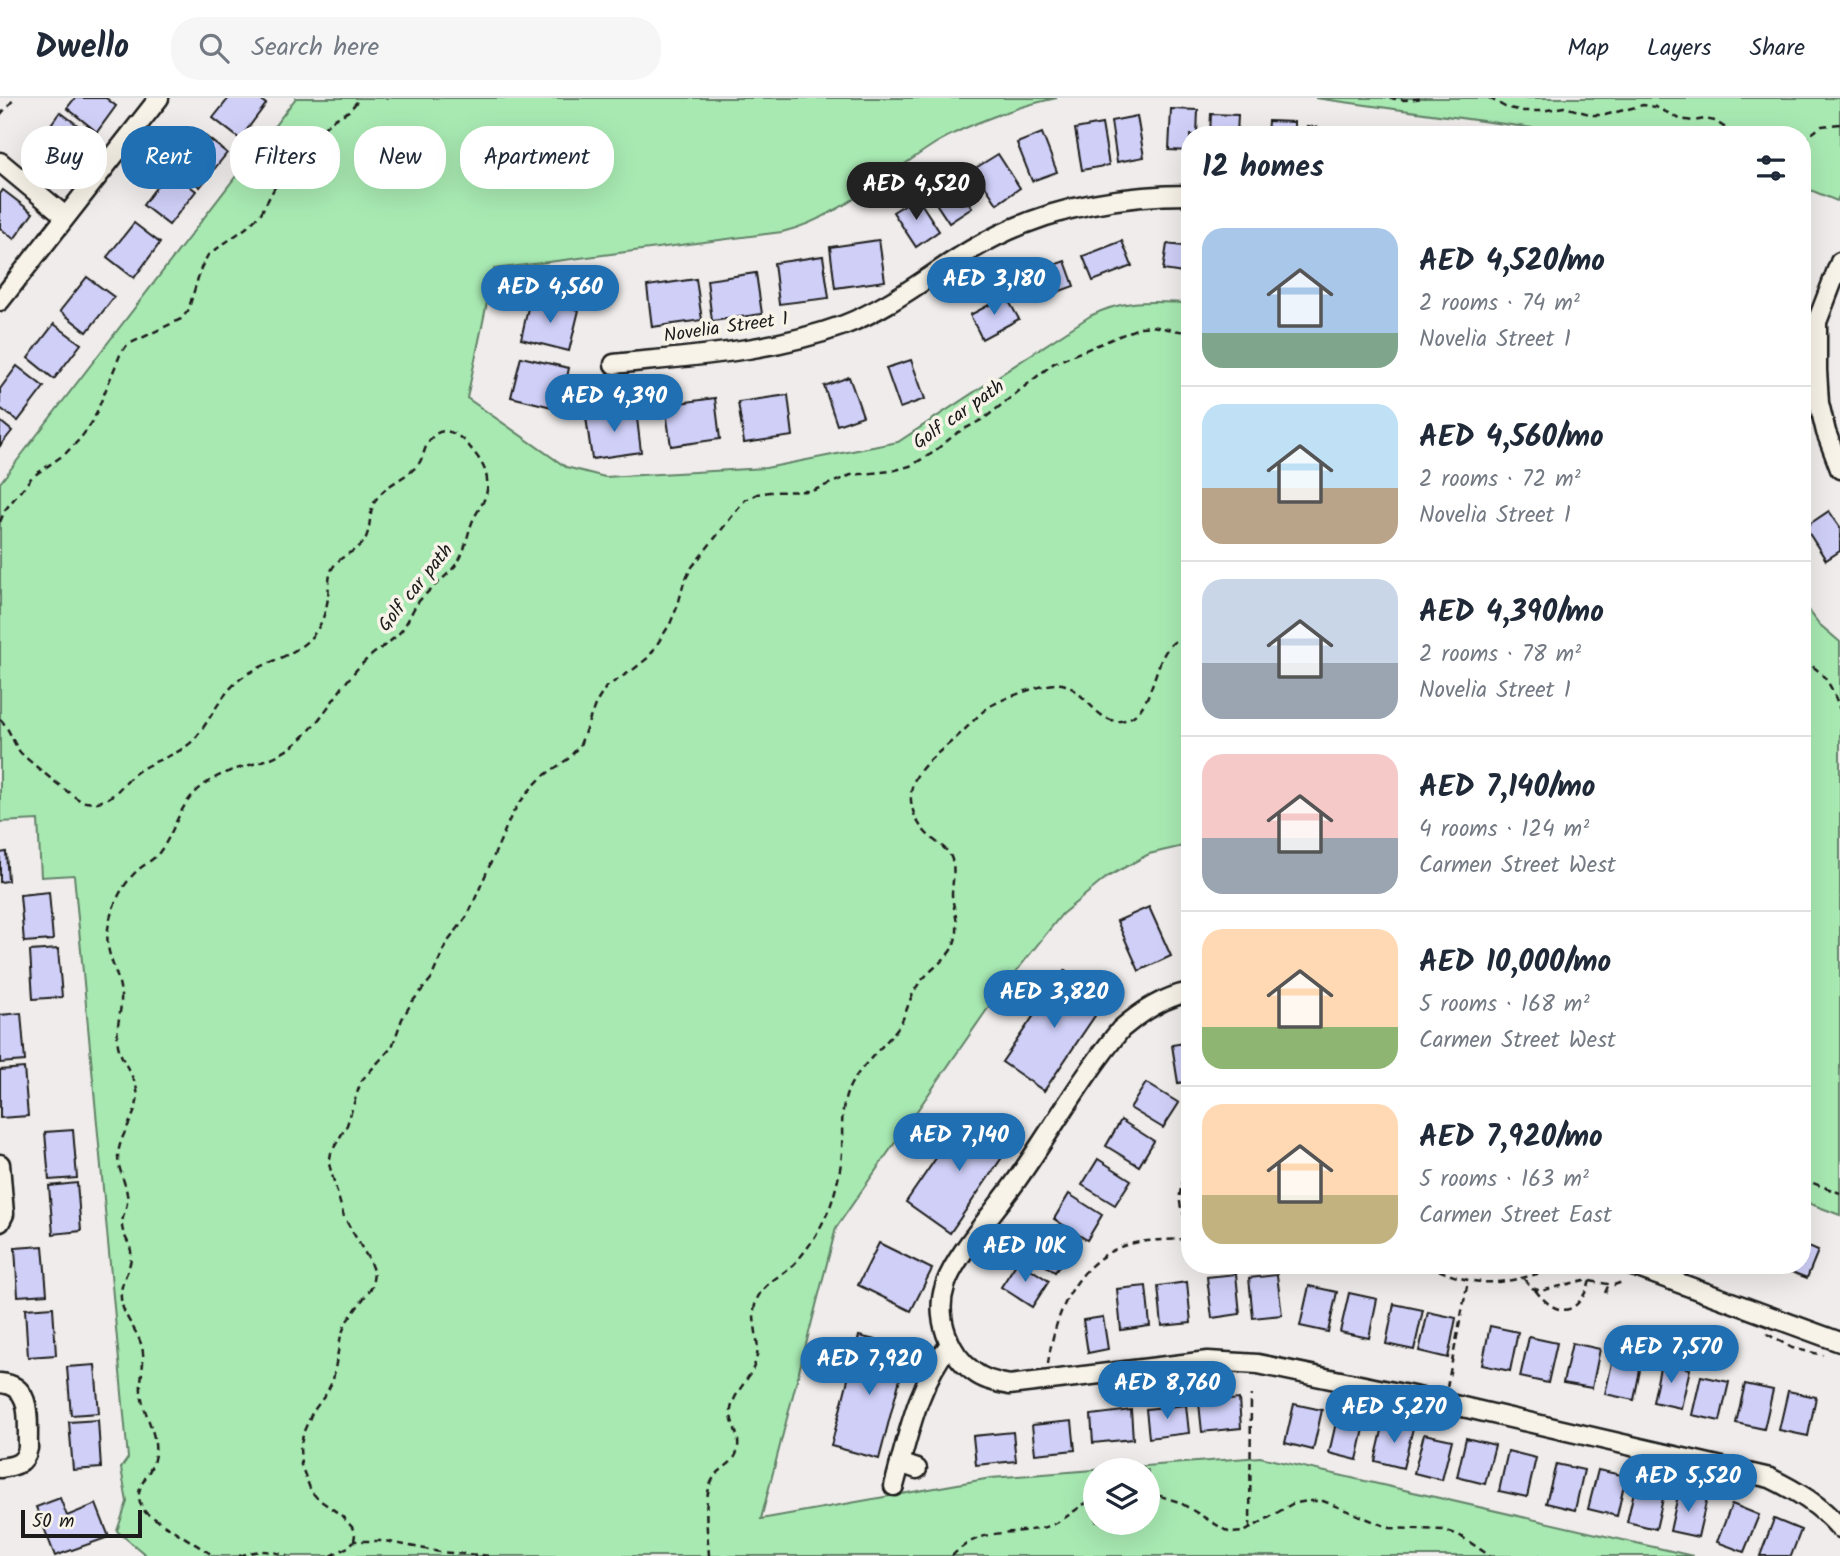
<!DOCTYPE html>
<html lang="en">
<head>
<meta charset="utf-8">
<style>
  body { margin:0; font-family:Kalam,sans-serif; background:#f6f6f7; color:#1f2937; height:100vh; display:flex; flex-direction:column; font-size:26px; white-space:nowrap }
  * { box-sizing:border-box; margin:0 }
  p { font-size:23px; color:#747a83 }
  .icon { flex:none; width:38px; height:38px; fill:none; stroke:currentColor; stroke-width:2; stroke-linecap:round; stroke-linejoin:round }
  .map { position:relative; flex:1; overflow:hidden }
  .sheet { position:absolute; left:1181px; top:28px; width:630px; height:1148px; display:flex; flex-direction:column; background:#fff; border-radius:28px; box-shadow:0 7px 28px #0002 }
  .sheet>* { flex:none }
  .top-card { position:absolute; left:21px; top:28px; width:665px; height:63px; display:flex; gap:14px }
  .controls { position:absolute; left:1083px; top:1360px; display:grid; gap:14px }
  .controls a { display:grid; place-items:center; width:77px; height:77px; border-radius:50%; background:#fff; box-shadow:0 7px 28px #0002; font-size:35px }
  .scale { position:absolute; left:21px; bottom:18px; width:121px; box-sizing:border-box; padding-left:7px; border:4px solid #1c1c1c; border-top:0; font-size:19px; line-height:24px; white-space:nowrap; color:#1c1c1c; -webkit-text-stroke:5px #f7f3e8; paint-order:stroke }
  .price { position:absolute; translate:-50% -60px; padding:0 16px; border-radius:24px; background:#1f6fb2; color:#fff; font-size:23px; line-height:46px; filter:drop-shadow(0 2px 4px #0008) }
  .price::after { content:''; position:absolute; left:50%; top:42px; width:21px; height:16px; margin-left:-10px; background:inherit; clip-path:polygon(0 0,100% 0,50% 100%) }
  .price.selected { background:#222; color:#fff }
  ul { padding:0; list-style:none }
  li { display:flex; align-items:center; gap:21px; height:175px; padding:0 21px }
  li+li { border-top:2px solid #e0e1e3 }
  li span { display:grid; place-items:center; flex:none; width:196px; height:140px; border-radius:21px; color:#555 }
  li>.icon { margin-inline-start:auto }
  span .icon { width:84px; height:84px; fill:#fffc; stroke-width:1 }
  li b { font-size:30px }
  h2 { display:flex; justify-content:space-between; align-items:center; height:84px; padding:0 21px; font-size:30px }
  .chip { padding:0 24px; border-radius:28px; background:#fff; box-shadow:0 7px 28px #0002; font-size:24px; line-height:63px }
  .chip.selected { background:#1f6fb2; color:#fff }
  header { display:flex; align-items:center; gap:42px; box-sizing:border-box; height:98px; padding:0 35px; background:#fff; border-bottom:2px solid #e0e1e3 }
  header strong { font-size:33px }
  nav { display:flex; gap:38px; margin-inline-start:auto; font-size:24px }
  .search { width:490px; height:63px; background:#f6f6f7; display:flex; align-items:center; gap:18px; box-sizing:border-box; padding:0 24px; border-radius:28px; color:#747a83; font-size:26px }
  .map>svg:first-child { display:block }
  .green { fill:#a8e9b2; stroke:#628267; stroke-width:2; fill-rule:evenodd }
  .building { fill:#cfcff8; stroke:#1c1c1c; stroke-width:2 }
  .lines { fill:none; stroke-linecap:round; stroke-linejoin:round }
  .minor-casing { stroke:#1c1c1c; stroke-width:23 }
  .path { stroke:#1c1c1c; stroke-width:2.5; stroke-dasharray:7 5; stroke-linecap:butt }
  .minor { stroke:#f7f3e8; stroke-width:18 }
  .labels { text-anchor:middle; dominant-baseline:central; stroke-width:7; stroke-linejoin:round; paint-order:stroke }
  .street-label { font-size:19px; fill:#1c1c1c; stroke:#f7f3e8 }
</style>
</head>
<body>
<header>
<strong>Dwello</strong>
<div class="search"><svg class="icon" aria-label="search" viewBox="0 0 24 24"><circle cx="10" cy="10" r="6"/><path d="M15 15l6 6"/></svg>Search here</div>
<nav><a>Map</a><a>Layers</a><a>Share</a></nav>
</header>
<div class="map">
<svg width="1840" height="1458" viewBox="0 0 1840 1458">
  <rect width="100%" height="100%" fill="#efeceb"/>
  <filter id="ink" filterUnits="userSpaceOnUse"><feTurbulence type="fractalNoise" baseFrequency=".0143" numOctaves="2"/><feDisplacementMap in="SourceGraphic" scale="14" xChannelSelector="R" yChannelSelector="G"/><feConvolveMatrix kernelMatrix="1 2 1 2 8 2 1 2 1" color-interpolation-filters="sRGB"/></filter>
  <g filter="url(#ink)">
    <g class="green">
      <path d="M 296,0 L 1057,0 C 1021,7 968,26 936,45 C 888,75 837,121 782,134 L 494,171 L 467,300 L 566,369 L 605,379 L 766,370 L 898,344 L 1090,218 C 1125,200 1152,204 1190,205 L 1190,749 L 1183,748 L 1149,756 L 1107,779 L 1062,816 L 995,900 L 836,1130 L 761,1421 L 991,1380 L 1260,1359 L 1693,1458 L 147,1458 L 117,1433 L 127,1404 L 121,1370 L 128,1360 L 74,777 L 41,779 L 38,722 L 0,724 L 0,385 ZM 1096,1372 L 1148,1372 L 1148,1424 L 1096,1424 Z"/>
      <polygon points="1315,0 1840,0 1840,96 1837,103 1803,89 1802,37 1584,37"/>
      <polygon points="1803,504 1819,526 1840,544 1840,1117 1803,1103"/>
    </g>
    <g class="building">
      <polygon points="75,0 106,0 116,8 97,34 67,10"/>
      <polygon points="229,0 258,0 266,6 240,41 213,20"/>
      <polygon points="1171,11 1198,12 1197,37 1190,37 1190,53 1169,52"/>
      <polygon points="60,14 91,37 72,63 41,40"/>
      <polygon points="1211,16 1238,17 1237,37 1210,37"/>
      <polygon points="1137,18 1144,59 1117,64 1111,23"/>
      <polygon points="1268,23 1294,24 1294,37 1267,37"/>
      <polygon points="1102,26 1109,67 1082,72 1075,31"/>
      <polygon points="1307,28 1334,32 1333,37 1306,37"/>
      <polygon points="1351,33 1377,36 1377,37 1350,37"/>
      <polygon points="200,34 227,55 200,89 173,69"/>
      <polygon points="1042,35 1057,74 1032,83 1017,45"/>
      <polygon points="998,56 1020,90 997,106 974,71"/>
      <polygon points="169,72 196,93 169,127 143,107"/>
      <polygon points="950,75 972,110 949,125 926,90"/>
      <polygon points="3,92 33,115 14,141 0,130 0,96"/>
      <polygon points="917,99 939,133 916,149 893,114"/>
      <polygon points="134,125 160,145 134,180 107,159"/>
      <polygon points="879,142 885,183 835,190 830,149"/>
      <polygon points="1122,143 1132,168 1093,183 1083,158"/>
      <polygon points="1167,146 1190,149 1190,176 1163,172"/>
      <polygon points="823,158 829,200 779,206 774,165"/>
      <polygon points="1065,163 1074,188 1035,202 1026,177"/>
      <polygon points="756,175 762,216 712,223 707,182"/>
      <polygon points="87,179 114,199 87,234 60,213"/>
      <polygon points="696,181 702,222 652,229 647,188"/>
      <polygon points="1006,198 1019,221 982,241 970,217"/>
      <polygon points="530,201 579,212 569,253 521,241"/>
      <polygon points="54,226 81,246 54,281 28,260"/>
      <polygon points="521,259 569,270 560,311 511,299"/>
      <polygon points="911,262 925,301 900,310 886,270"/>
      <polygon points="17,268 44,289 18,323 0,310 0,291"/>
      <polygon points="849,279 863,318 837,327 824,288"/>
      <polygon points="788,297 793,338 744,345 738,304"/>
      <polygon points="715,300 720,341 671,348 665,307"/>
      <polygon points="636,312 641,354 592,361 586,319"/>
      <polygon points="0,323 12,333 0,348"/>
      <polygon points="1802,359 1807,390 1802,391"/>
      <polygon points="1829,413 1840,429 1840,453 1826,462 1805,429"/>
      <polygon points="6,754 8,783 0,784 0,755"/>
      <polygon points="1188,785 1190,785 1190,834 1185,834"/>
      <polygon points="49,794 53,842 24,844 20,797"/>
      <polygon points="1149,809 1171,858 1139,873 1117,823"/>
      <polygon points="58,851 62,899 33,901 30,853"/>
      <polygon points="1065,872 1107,900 1044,993 1002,964"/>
      <polygon points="21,915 25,963 0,965 0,917"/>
      <polygon points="1190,944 1190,983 1178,985 1172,947"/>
      <polygon points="24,970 28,1018 0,1020 0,972"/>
      <polygon points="1146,985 1179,1005 1163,1030 1130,1010"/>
      <polygon points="967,1015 1012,1045 950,1135 906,1104"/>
      <polygon points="1121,1022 1154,1043 1139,1068 1106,1048"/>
      <polygon points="73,1032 77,1080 49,1082 45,1034"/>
      <polygon points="1098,1061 1131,1082 1115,1107 1082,1087"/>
      <polygon points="77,1085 81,1133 53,1136 49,1088"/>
      <polygon points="1069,1096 1102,1117 1087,1142 1054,1121"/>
      <polygon points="1041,1129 1072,1150 1055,1174 1024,1153"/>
      <polygon points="879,1145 932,1171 911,1213 858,1187"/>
      <polygon points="1802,1146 1818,1153 1807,1180 1774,1167 1802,1167"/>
      <polygon points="43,1148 47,1196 18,1198 15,1150"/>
      <polygon points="1018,1163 1049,1183 1032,1209 1001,1189"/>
      <polygon points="1236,1176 1240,1216 1212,1220 1207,1179"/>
      <polygon points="1277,1177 1282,1217 1253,1220 1249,1180"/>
      <polygon points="1187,1184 1191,1225 1162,1228 1158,1188"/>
      <polygon points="1146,1188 1150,1228 1121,1232 1117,1191"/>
      <polygon points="1309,1188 1337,1194 1328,1234 1300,1228"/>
      <polygon points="1349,1195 1377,1201 1369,1240 1340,1234"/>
      <polygon points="1394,1206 1423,1212 1414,1252 1386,1246"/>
      <polygon points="53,1209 56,1257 28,1259 25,1211"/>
      <polygon points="1428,1214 1456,1220 1448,1260 1419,1253"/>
      <polygon points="1103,1219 1108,1251 1088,1255 1083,1222"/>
      <polygon points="1490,1228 1518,1234 1510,1273 1482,1267"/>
      <polygon points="859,1238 908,1250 879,1361 831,1348"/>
      <polygon points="1529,1239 1557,1245 1548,1285 1520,1279"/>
      <polygon points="1572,1245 1600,1251 1592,1290 1563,1285"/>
      <polygon points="1614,1256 1642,1262 1634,1302 1605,1296"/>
      <polygon points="1661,1265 1690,1271 1681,1310 1653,1304"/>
      <polygon points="95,1267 99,1315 71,1317 67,1269"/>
      <polygon points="1701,1278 1729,1284 1720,1323 1692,1317"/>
      <polygon points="1745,1286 1773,1292 1764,1331 1736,1325"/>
      <polygon points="1788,1293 1816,1299 1808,1338 1779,1332"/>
      <polygon points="1239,1301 1241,1330 1202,1334 1199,1305"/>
      <polygon points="1294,1306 1322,1312 1313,1352 1285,1345"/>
      <polygon points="1186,1307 1189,1335 1149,1340 1146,1311"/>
      <polygon points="1131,1312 1133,1341 1093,1345 1091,1317"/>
      <polygon points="1338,1316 1366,1322 1357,1362 1329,1355"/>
      <polygon points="98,1322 101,1370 73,1372 69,1324"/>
      <polygon points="1072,1323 1075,1352 1035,1356 1032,1327"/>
      <polygon points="1384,1324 1413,1330 1403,1370 1375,1363"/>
      <polygon points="1013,1334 1016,1363 976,1367 973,1338"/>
      <polygon points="1424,1336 1452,1342 1442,1382 1414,1375"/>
      <polygon points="1466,1340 1495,1347 1485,1386 1457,1379"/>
      <polygon points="1508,1353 1536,1360 1527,1399 1499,1393"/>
      <polygon points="1556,1366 1584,1372 1575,1412 1546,1405"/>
      <polygon points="1598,1372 1626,1378 1617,1418 1588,1411"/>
      <polygon points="1636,1385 1665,1392 1656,1431 1627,1424"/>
      <polygon points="1679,1393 1707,1400 1698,1439 1670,1433"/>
      <polygon points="60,1400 67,1418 96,1406 109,1439 55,1458 36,1409"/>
      <polygon points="1732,1406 1759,1417 1744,1454 1717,1444"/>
      <polygon points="1774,1421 1801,1432 1791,1458 1760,1458"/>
    </g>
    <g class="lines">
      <g class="minor-casing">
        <g id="minor">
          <polyline points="0,64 65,118"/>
          <polyline points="1840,164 1817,224 1817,272 1819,305 1826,334 1840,371"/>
          <polyline points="0,203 159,0"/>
          <path d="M 614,266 C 691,258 770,254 844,227 C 891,209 929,177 971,152 C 1039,111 1113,97 1190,97"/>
          <path d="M 1190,894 C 1163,899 1141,914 1121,931 C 1081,980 1050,1035 1014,1086 C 995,1113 954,1159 945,1188 C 935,1218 948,1256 974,1274 C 984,1282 996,1284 1009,1287 L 1208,1263 L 1258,1266 L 1437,1303 L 1770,1380 C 1797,1393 1820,1407 1840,1430"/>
          <polyline points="0,1066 4,1116 0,1124"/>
          <polyline points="1630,1167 1840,1244"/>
          <path d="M 0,1285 C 34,1287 27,1324 28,1350 C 25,1366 15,1368 0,1370"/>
          <polyline points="900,1365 917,1371"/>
          <path d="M 894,1388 C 908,1338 917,1288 950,1246"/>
        </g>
      </g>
      <g class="path">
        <polyline points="1389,0 1404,2 1425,0"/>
        <polyline points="1489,0 1505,9 1523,13 1542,13 1564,9 1593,17 1605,17 1643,7 1656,9 1680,21 1693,23 1705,21 1715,23 1736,37"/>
        <polyline points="0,17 15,0"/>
        <polyline points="1802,43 1822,28 1840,26"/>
        <polyline points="0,424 5,412 32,379 65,356 80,341 93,323 120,257 127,247 181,221 188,213 201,170 208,157 246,130 260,117 283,74 297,64 309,50 318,35 333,22 349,13 360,0"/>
        <path d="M 1802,563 C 1825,572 1833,591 1840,612"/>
        <path d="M 0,621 C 10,631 12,643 20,654 C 25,660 76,702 82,703 C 86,705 96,705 101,703 C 115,699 121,688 131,679 C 151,660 180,660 197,638 C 212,619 220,598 239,582 C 262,563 294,561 314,536 C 322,526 326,513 328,500 C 329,491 328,479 332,471 C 338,459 353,455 362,446 C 373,433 367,413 377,400 C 387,386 404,381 416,369 C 424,361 423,352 429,343 C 441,325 458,335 469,348 C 477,358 486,368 487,382 C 489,397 482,406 475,418 C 467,433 467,450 458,464 C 448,478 434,487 423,499 C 413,508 410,521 402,532 C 391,545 376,552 364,564 C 338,589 323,624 294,647 C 261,673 222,663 190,700 C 177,716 173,736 161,752 C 155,761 148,764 139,771 C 122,786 111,809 108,831 C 104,858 120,874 121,898 C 122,915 115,929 118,947 C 121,963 134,977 137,992 C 141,1016 119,1034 118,1058 C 118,1071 125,1083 127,1096 C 129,1107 123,1115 122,1125 C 121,1135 129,1143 131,1153 C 133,1170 119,1184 121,1200 C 122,1220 141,1234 143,1255 C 144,1268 140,1281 141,1294 C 143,1318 160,1337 154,1361 C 149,1383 128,1391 146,1415 L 214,1458"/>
        <path d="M 1190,1069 C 1179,1088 1174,1108 1190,1125"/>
        <polyline points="1802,1081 1840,1095"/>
        <path d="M 1428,1167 C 1489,1197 1510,1182 1570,1167"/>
        <polyline points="1603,1167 1613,1171"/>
        <polyline points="1524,1181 1532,1190 1541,1193 1584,1182 1614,1187 1625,1183"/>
        <path d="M 1535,1192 C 1558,1221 1578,1218 1590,1183"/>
        <polyline points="1605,1195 1609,1186"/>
        <polyline points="1767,1236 1792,1250 1823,1257"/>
        <path d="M 1048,1266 C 1054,1218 1076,1163 1126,1147 C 1146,1141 1169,1142 1190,1141"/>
        <polyline points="1447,1289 1468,1183"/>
        <polyline points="1148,1394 1179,1404 1230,1435 1244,1434 1292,1406 1307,1403 1323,1403 1390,1430 1444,1432 1459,1437 1490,1458"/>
        <polyline points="1250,1431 1251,1297"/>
        <polyline points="354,1443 355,1436 352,1429 341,1417 318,1401 311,1393 301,1367 300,1350 304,1333 312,1315 326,1296 333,1282 341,1237 347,1223 372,1189 374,1175 369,1162 344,1119 329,1066 331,1055 347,1027 361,983 392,949 402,921 412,904 431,881 446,846 468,817 512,716 526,696 542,679 568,661 580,647 595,607 606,589 634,571 649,559 670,526 678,507 684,484 692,469 745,402 757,396 769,394 812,393 851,377 892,373 910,368 931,356 957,335 985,320 1054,265 1141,229 1152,228 1190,235"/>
        <path d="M 239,1458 C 258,1452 268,1451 287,1458"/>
        <polyline points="331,1458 348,1449 354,1443 385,1443 440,1454 493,1458"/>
        <path d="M 709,1458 C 708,1437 701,1395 715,1378 C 723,1368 737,1364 738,1349 C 740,1334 727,1322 732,1307 C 738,1288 754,1278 757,1257 C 760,1238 749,1219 757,1201 C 764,1185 781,1178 793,1167 C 809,1151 821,1130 830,1109 C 836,1092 841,1072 842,1054 C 843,1029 839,1009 851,986 C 864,964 884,949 899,928 C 908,914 909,897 921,883 C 930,872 943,864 951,852 C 954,847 956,840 957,834 C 958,821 953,809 952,797 C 952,785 956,771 951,759 C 946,749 937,745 929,738 C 912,722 904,696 918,676 C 929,660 945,650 959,637 C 968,629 976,619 986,611 C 997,602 1049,583 1062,586 C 1087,592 1100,635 1130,620 C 1160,605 1151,539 1190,539"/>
        <path d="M 952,1458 C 982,1427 1012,1439 1049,1428 C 1067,1422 1078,1407 1096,1400"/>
      </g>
      <use href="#minor" class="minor"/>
    </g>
  </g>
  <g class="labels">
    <g class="street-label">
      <text transform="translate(726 230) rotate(-8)">Novelia Street 1</text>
      <text transform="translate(959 317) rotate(-35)">Golf car path</text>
      <text transform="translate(416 490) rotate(-51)">Golf car path</text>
    </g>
  </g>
</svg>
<div class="controls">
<a><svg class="icon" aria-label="layers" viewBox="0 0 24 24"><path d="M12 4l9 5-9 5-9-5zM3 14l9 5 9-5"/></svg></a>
</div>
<div class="scale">50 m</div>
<b class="price selected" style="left:916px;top:124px">AED 4,520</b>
<b class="price" style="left:994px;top:219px">AED 3,180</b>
<b class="price" style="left:550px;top:227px">AED 4,560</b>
<b class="price" style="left:614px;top:336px">AED 4,390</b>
<b class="price" style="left:1054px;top:932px">AED 3,820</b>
<b class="price" style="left:959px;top:1075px">AED 7,140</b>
<b class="price" style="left:1025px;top:1186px">AED 10K</b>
<b class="price" style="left:1671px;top:1287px">AED 7,570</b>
<b class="price" style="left:869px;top:1299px">AED 7,920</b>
<b class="price" style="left:1167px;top:1323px">AED 8,760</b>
<b class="price" style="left:1394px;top:1347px">AED 5,270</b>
<b class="price" style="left:1688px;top:1416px">AED 5,520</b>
<div class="top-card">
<a class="chip">Buy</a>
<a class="chip selected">Rent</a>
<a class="chip">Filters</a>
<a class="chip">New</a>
<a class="chip">Apartment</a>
</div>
<section class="sheet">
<h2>12 homes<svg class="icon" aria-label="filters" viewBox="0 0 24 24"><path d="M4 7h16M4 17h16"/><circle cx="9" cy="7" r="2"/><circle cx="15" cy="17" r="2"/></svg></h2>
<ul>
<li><span style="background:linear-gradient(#a9c7e8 75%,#7fa58c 0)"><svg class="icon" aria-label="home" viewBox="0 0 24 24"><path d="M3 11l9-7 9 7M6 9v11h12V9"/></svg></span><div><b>AED 4,520/mo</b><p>2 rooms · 74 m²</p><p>Novelia Street 1</p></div></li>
<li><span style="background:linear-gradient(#bfe0f5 60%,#b9a48a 0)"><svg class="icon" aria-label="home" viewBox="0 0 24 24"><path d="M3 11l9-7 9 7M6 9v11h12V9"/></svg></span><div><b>AED 4,560/mo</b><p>2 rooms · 72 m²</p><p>Novelia Street 1</p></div></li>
<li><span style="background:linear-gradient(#c9d6e8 60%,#9aa5b1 0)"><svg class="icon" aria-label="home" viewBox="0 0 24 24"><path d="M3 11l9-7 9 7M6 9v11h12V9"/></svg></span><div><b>AED 4,390/mo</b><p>2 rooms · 78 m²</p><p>Novelia Street 1</p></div></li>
<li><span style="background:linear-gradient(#f6c9c9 60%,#9aa5b1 0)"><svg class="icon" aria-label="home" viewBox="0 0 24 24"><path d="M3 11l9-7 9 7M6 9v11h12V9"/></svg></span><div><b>AED 7,140/mo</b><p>4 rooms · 124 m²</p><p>Carmen Street West</p></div></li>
<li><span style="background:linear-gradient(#ffd9b3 70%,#8fb573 0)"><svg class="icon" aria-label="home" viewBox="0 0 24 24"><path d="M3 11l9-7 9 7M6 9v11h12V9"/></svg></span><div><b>AED 10,000/mo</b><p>5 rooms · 168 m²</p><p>Carmen Street West</p></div></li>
<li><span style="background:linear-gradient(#ffd9b3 65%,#c2b280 0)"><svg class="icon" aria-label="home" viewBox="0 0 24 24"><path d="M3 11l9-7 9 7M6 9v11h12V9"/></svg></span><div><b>AED 7,920/mo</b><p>5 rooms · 163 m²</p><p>Carmen Street East</p></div></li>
</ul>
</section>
</div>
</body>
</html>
